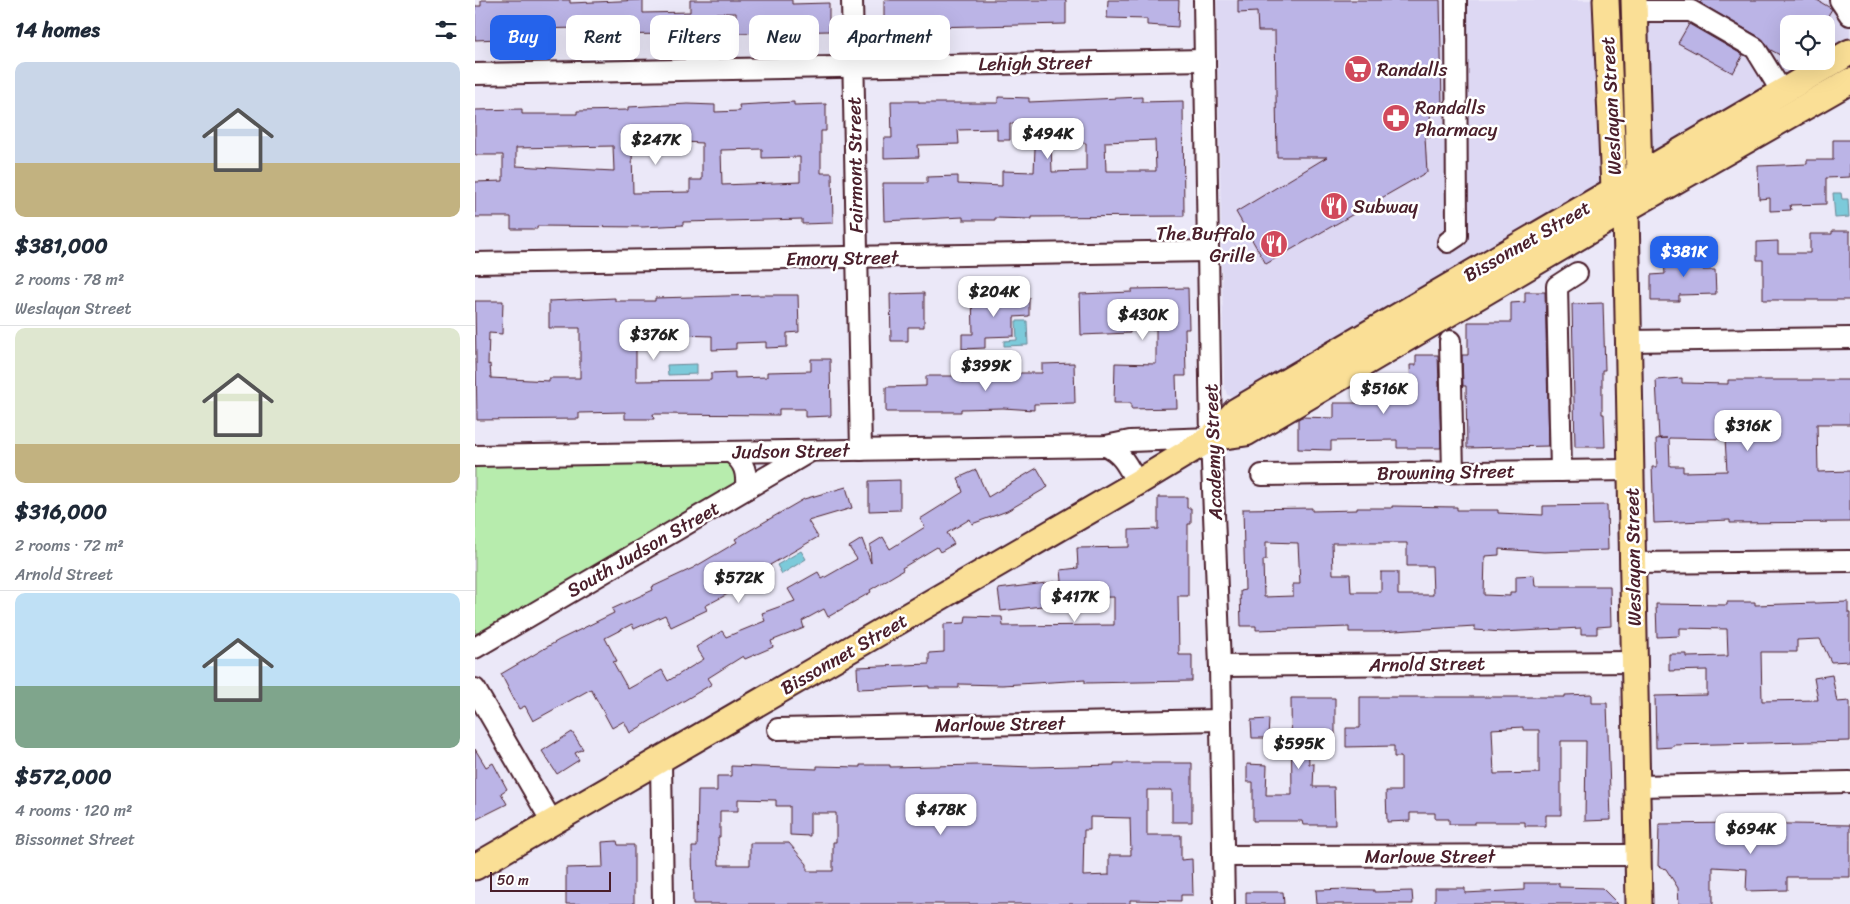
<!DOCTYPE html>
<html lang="en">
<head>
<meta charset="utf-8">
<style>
  body { margin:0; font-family:Sriracha,sans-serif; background:#f2f2f3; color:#1f2937; height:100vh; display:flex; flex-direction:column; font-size:19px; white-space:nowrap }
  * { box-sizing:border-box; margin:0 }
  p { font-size:16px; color:#747a83 }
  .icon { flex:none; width:28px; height:28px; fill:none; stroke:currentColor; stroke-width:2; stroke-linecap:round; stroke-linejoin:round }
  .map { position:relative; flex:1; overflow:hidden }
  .details { display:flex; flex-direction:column; background:#fff; width:475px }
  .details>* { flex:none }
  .hud { position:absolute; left:15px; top:15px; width:475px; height:45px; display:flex; gap:10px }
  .controls { position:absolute; left:1305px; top:15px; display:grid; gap:10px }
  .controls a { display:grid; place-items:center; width:55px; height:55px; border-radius:10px; background:#fff; box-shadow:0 5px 20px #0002; font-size:25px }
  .scale { position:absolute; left:15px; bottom:12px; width:121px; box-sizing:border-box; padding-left:5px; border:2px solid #4a1f2b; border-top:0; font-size:14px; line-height:18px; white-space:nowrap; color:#4a1f2b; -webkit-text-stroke:4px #fff; paint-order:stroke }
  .price { position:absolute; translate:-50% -42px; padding:0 11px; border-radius:10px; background:#fff; color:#222; font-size:16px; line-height:32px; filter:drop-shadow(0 1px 2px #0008) }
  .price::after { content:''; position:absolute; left:50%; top:30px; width:15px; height:11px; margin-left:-8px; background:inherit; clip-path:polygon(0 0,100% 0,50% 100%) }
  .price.current { background:#2563eb; color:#fff }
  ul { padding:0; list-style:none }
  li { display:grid; align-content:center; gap:10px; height:265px; padding:0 15px }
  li+li { border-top:1px solid #e0e1e3 }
  li span { display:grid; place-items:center; height:155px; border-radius:10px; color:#555 }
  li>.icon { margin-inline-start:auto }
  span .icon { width:90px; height:90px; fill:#fffc; stroke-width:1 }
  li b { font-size:21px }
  h2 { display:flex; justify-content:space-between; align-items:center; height:60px; padding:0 15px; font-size:21px }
  .chip { padding:0 18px; border-radius:10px; background:#fff; box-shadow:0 5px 20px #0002; font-size:18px; line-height:45px }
  .chip.current { background:#2563eb; color:#fff }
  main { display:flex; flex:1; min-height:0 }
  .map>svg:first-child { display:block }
  .built { fill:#ddd8f3 }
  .green { fill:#b7ecad; stroke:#80866c }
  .water { fill:#7ccada; stroke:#688694 }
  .building { fill:#bbb4e6; stroke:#4a1f2b; fill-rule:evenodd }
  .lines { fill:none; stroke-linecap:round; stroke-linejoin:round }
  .minor-casing { stroke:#4a1f2b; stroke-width:24 }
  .major-casing { stroke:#4a1f2b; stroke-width:29 }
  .minor { stroke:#fff; stroke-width:20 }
  .major { stroke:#fadf96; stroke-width:25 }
  .labels { text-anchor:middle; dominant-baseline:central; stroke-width:5; stroke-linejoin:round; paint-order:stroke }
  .street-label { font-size:19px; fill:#4a1f2b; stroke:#fff }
  .poi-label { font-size:19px; fill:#4a1f2b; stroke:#fff; text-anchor:start }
</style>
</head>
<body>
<main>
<section class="details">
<h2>14 homes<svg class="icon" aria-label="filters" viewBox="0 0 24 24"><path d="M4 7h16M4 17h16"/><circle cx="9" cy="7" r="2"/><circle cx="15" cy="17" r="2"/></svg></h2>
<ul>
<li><span style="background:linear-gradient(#c9d6e8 65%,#c2b280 0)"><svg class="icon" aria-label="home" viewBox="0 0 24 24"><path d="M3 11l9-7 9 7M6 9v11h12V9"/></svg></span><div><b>$381,000</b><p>2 rooms · 78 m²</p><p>Weslayan Street</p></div></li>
<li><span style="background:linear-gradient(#dfe7d0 75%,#c2b280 0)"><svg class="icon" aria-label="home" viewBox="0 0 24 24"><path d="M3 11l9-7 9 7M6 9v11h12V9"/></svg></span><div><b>$316,000</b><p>2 rooms · 72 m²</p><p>Arnold Street</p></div></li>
<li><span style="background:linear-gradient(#bfe0f5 60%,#7fa58c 0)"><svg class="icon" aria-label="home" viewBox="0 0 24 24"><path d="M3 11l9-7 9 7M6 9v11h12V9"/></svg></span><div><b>$572,000</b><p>4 rooms · 120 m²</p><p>Bissonnet Street</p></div></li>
</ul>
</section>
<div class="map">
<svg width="1375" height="904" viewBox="0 0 1375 904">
  <rect width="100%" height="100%" fill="#ebe8f8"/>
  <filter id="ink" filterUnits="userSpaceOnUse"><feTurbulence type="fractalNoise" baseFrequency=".02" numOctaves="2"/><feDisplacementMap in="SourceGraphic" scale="10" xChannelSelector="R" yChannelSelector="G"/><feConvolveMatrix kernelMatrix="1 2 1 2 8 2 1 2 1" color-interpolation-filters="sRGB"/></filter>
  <g filter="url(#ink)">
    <polygon class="built" points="742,0 1375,0 1375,40 1351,54 1351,24 1314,24 1314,61 1340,61 764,398 752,395 749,385"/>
    <polygon class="green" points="253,462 259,465 262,479 256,486 7,632 0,633 0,467"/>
    <g class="water">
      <polygon points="1358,193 1366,193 1367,199 1373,199 1374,217 1360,218"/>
      <polygon points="541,321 552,321 553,345 529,346 529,341 542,340"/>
      <polygon points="222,364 222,374 193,375 192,365"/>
      <polygon points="326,551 331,559 307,574 302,565"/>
    </g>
    <g class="building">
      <polygon points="6,0 95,0 95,3 168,0 168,13 215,12 215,0 317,0 317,4 354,3 354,31 261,33 261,13 241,13 241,29 206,29 206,34 104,35 104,28 59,29 60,32 24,33 25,39 0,40 0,6 6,6"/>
      <polygon points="409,0 591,0 591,24 409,28"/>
      <polygon points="633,0 704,0 703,27 672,25 672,19 632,18"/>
      <polygon points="763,0 965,0 967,107 955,108 956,137 950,137 952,172 791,264 761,212 852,157 802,157 800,31 783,31 782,12 763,13"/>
      <polygon points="1227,0 1342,0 1357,9 1348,24 1314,24 1314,60 1294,49 1286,38 1225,3"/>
      <polygon points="1214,24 1268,55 1258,73 1203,43"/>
      <path d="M 523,97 L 554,98 L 554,102 L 667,97 L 667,102 L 708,101 L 709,216 L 557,217 L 557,219 L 520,218 L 520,220 L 488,220 L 488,217 L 409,221 L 408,183 L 452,183 L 452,177 L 483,176 L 483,184 L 527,186 L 527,171 L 559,172 L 561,124 L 535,124 L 535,140 L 522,140 L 522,129 L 483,130 L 484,144 L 443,145 L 444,157 L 409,158 L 409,138 L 417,138 L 416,101 L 444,101 L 444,103 L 523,103 ZM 680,140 L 681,171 L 631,171 L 630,142 ZM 611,143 L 611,171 L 577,172 L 576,144 Z"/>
      <path d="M 319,102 L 319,105 L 351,104 L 351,131 L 346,131 L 346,173 L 357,173 L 358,223 L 327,224 L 327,219 L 292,220 L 208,222 L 208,225 L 168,227 L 62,226 L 62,229 L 36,229 L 36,217 L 0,217 L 0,182 L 28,181 L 28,155 L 0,155 L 0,110 L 47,109 L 47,114 L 102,114 L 102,111 L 153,110 L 153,107 L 213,104 L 240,105 L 240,112 L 265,111 L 264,105 ZM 172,140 L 227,143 L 227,180 L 215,180 L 215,192 L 158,193 L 157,151 L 172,151 ZM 138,146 L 139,171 L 41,166 L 41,148 ZM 287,149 L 287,158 L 325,157 L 325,182 L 247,185 L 246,150 Z"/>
      <polygon points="1358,140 1375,140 1375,177 1351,178 1351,204 1315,205 1316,210 1295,211 1295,198 1284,199 1283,166 1332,164 1332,160 1358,160"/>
      <polygon points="1357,231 1375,231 1375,300 1288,300 1288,260 1282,260 1282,242 1303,241 1303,253 1335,253 1335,234 1357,234"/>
      <polygon points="1210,246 1227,246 1228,270 1240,270 1241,294 1204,295 1204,301 1176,301 1176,275 1190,274 1189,261 1211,260"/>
      <polygon points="713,288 714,329 710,329 711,376 701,376 702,408 656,409 656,403 639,403 640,363 681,364 681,329 655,330 655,333 606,335 605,294 657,292 657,289"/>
      <polygon points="522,292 523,298 554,297 554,316 539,317 539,336 510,337 510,348 487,349 487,334 498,334 497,293"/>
      <polygon points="1050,292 1070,292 1074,446 992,448 991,386 988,386 987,355 993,355 993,322 1036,322 1036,303 1050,302"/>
      <polygon points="449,293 449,327 433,327 433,341 416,341 415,294"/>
      <polygon points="286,295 323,295 324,332 312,333 312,347 291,348 291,342 261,343 261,349 237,350 237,336 175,334 175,341 161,341 161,381 236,380 236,373 260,372 260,378 292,377 292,372 336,371 336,359 355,359 356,416 330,417 330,409 304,409 304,415 178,414 179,419 150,419 150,412 104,413 104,419 2,420 0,301 28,301 27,334 14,333 13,365 15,364 16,378 74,381 74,378 105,378 105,328 74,328 74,301 140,298 140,301 180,301 180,298"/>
      <polygon points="1128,303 1130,370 1127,370 1127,414 1129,414 1130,447 1100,447 1097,304"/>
      <polygon points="941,355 963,355 966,448 922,448 922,440 856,441 856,450 823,449 823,419 827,417 859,418 859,403 890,403 890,387 905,387 905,395 929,395 929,390 936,390 935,365 941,365"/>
      <polygon points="599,363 600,403 559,404 559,410 528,408 486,409 486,412 411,412 411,387 451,386 451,376 487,376 487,382 540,380 540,373 567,373 567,364"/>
      <path d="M 1207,378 L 1207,383 L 1253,384 L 1253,380 L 1375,380 L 1375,424 L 1342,424 L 1343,472 L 1375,471 L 1375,522 L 1255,523 L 1255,520 L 1179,523 L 1177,467 L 1182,467 L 1181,439 L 1192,438 L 1184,438 L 1181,380 ZM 1194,438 L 1250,439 L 1252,471 L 1208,472 L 1208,466 L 1195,466 Z"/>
      <polygon points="562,468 573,487 532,511 497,524 495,519 472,533 479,544 465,552 462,547 427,568 428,570 395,590 396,592 353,617 349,609 327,621 329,628 296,641 298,647 270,659 268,656 233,678 237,684 155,733 149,721 137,728 116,689 58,721 50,706 44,709 26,674 84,640 139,613 137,609 178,590 177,587 218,568 262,542 260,539 329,499 371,487 377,508 333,521 343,537 295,565 296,568 266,587 230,606 232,610 196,627 190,615 159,629 157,624 130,638 142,661 138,662 153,689 187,670 193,681 229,659 221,647 247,631 251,637 290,621 287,613 320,601 313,589 343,572 347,579 382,559 374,547 387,539 396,563 395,545 408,537 415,549 450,527 445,519 488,492 483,478 501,470 513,497"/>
      <polygon points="425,480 425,510 394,511 394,481"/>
      <polygon points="683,497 712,497 712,508 716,508 716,524 713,524 713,596 703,596 704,655 717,655 717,681 610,683 610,680 527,685 484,684 484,688 454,688 454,686 383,689 382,667 454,664 454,653 469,652 469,624 490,623 491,616 527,617 528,626 639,625 639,597 599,598 599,602 526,611 523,589 587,581 586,570 603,568 602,548 654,547 654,530 683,529"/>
      <path d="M 1132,505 L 1133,550 L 1069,552 L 1024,549 L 1024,555 L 1010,556 L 1009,595 L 1035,596 L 1035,592 L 1041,592 L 1041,576 L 1059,575 L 1060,586 L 1135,586 L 1136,626 L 1122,627 L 1122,634 L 1106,634 L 1106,628 L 1027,632 L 1000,630 L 1000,626 L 904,632 L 874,632 L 874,627 L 781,630 L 781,626 L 766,626 L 765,591 L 770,590 L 768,509 L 837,508 L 837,511 L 882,510 L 882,508 L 917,508 L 917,506 L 982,507 L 982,510 L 1023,510 L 1023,513 L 1068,515 L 1068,506 ZM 791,542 L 823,543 L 825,584 L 818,584 L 818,596 L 789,597 L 788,560 L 791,560 ZM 857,543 L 932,543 L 932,566 L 957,566 L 958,595 L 923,595 L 923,572 L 906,572 L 906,592 L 876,592 L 875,574 L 858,574 Z"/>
      <polygon points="1252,602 1280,602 1280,605 1373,602 1373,613 1375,613 1375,661 1356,662 1345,639 1322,640 1322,652 1286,652 1287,701 1343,700 1339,678 1357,675 1362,702 1375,701 1375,741 1198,745 1198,747 1181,748 1180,696 1232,695 1232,670 1194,671 1194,654 1212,654 1212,657 1253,656 1252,629 1205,628 1205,636 1182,637 1181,604 1252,605"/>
      <path d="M 1117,694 L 1117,703 L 1132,703 L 1136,820 L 1110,821 L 1111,741 L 1086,741 L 1086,815 L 1071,815 L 1071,826 L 1050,826 L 1050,822 L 1000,822 L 1000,824 L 974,824 L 974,819 L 960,819 L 960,813 L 935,813 L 935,821 L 912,822 L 911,791 L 926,791 L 926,757 L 919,757 L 919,746 L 871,747 L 871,728 L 885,728 L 885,697 L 1090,697 L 1090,695 ZM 1048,727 L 1048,730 L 1064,730 L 1064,773 L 1019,774 L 1017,729 Z"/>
      <polygon points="816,698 860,698 860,738 833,738 834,764 839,764 838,787 859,787 860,825 828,825 827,821 778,821 778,782 772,782 772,764 792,765 791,795 817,795"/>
      <polygon points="794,719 793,738 777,738 776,720"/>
      <polygon points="97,732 108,749 100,753 104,760 82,774 67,751"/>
      <polygon points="0,749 11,767 18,763 32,789 26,793 32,804 0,820"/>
      <path d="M 639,763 L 717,763 L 717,822 L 697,822 L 697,790 L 672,790 L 672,835 L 706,835 L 706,860 L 717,859 L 718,895 L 706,895 L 706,901 L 655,900 L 655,904 L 218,904 L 217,847 L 222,847 L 223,791 L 242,791 L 242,776 L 256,776 L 256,766 L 342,769 L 342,766 L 385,767 L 385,765 L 415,765 L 415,767 L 502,765 L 558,767 L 639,765 ZM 263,799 L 301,800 L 301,806 L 315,806 L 315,835 L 335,836 L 335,813 L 361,813 L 361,842 L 358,842 L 358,871 L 332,871 L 332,864 L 314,843 L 275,843 L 275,865 L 244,865 L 243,837 L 245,837 L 245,811 L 263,811 ZM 615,817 L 655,818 L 656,855 L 634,855 L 634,875 L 608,876 L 609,830 L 615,830 Z"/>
      <polygon points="1257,823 1375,825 1375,877 1312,877 1312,890 1271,891 1272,869 1238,867 1238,904 1204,904 1203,888 1191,869 1183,866 1184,824"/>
      <polygon points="142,841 143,845 159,845 159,904 91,904 91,868 128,867 127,842"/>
      <polygon points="1049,883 1084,883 1084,887 1127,888 1143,904 960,904 960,888 990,888 990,893 1049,890"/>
      <polygon points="873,889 899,890 899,892 937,891 938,904 842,904 841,890"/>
      <polygon points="771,892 808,892 809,904 771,904"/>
    </g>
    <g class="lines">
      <g class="minor-casing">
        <g id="minor">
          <polyline points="377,0 386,450"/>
          <polyline points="729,0 736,438 745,666 749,904"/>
          <polyline points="1365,0 1375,15"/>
          <polyline points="1159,11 1216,11 1280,48 1307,92"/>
          <polyline points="0,74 730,60"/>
          <polyline points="973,242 982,236 981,0"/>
          <polyline points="0,263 733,251"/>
          <polyline points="975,341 978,472"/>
          <polyline points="1154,341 1375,338"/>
          <path d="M 631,446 C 648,454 653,467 662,483"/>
          <path d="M 257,453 C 270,463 272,473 271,489"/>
          <polyline points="0,456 631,446 655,441 736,438"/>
          <polyline points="1086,471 1082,286 1102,273"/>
          <polyline points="787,475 1156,470"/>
          <polyline points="1158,563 1375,561"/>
          <polyline points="0,648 334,452"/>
          <polyline points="745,666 1159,662"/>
          <polyline points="0,689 77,822"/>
          <polyline points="303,729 746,720"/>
          <polyline points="186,761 188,904"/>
          <polyline points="1162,786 1375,782"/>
          <polyline points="748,856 1163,855"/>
        </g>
      </g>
      <g class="major-casing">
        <g id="major">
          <polyline points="1131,0 1139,189 1146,201"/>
          <polyline points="1159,0 1164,175 1151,209 1164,904"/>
          <polyline points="736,438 771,433 1151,209 1375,81"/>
          <polyline points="0,867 662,483 736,438 761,411 1375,52"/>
        </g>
      </g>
      <use href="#minor" class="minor"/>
      <use href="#major" class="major"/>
    </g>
  </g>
  <defs>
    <g id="supermarket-disc" transform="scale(1.4375)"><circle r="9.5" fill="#d1495b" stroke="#fff"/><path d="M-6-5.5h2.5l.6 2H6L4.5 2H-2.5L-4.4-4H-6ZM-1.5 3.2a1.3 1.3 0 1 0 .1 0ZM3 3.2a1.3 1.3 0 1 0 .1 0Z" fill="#fff"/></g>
    <g id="pharmacy-disc" transform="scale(1.4375)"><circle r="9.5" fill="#d1495b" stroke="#fff"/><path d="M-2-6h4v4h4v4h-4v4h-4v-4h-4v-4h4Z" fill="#fff"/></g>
    <g id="restaurant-disc" transform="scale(1.4375)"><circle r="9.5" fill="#d1495b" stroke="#fff"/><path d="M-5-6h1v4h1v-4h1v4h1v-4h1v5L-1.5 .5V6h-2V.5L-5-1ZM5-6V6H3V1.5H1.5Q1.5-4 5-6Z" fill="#fff"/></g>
  </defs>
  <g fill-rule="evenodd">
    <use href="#supermarket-disc" x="883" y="69"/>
    <use href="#pharmacy-disc" x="921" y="118"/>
    <use href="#restaurant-disc" x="859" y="206"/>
    <use href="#restaurant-disc" x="799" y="244"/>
  </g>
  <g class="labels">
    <g class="street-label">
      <text transform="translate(560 63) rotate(-1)">Lehigh Street</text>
      <text transform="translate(1136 106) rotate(-93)">Weslayan Street</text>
      <text transform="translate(380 165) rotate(-91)">Fairmont Street</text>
      <text transform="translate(1052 241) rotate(-30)">Bissonnet Street</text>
      <text transform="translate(367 258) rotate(-1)">Emory Street</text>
      <text transform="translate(316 451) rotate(-1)">Judson Street</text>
      <text transform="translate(738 452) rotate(-92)">Academy Street</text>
      <text transform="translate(971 472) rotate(-1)">Browning Street</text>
      <text transform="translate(168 549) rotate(-30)">South Judson Street</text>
      <text transform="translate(1158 557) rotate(-91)">Weslayan Street</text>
      <text transform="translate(369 654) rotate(-30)">Bissonnet Street</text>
      <text transform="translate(952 664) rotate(-1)">Arnold Street</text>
      <text transform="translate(525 724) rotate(-1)">Marlowe Street</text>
      <text x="955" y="856">Marlowe Street</text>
    </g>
    <g class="poi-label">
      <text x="902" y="69">Randalls</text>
      <text x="940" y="107">Randalls<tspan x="940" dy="22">Pharmacy</tspan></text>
      <text x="878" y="206">Subway</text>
      <text x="780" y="233" text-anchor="end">The Buffalo<tspan x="780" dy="22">Grille</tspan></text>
    </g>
  </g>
</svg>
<div class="controls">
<a><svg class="icon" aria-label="locate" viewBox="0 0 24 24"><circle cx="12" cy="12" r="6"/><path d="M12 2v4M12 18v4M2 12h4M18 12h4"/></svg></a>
</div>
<div class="scale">50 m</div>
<b class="price" style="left:573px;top:160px">$494K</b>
<b class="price" style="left:181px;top:166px">$247K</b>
<b class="price current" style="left:1209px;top:278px">$381K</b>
<b class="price" style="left:519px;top:318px">$204K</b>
<b class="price" style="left:668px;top:341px">$430K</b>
<b class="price" style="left:179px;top:361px">$376K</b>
<b class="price" style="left:511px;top:392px">$399K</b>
<b class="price" style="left:909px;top:415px">$516K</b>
<b class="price" style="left:1273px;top:452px">$316K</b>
<b class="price" style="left:264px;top:604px">$572K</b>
<b class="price" style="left:600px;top:623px">$417K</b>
<b class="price" style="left:824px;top:770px">$595K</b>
<b class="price" style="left:466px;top:836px">$478K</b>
<b class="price" style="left:1276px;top:855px">$694K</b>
<div class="hud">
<a class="chip current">Buy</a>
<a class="chip">Rent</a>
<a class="chip">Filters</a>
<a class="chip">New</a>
<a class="chip">Apartment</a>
</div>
</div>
</main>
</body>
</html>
